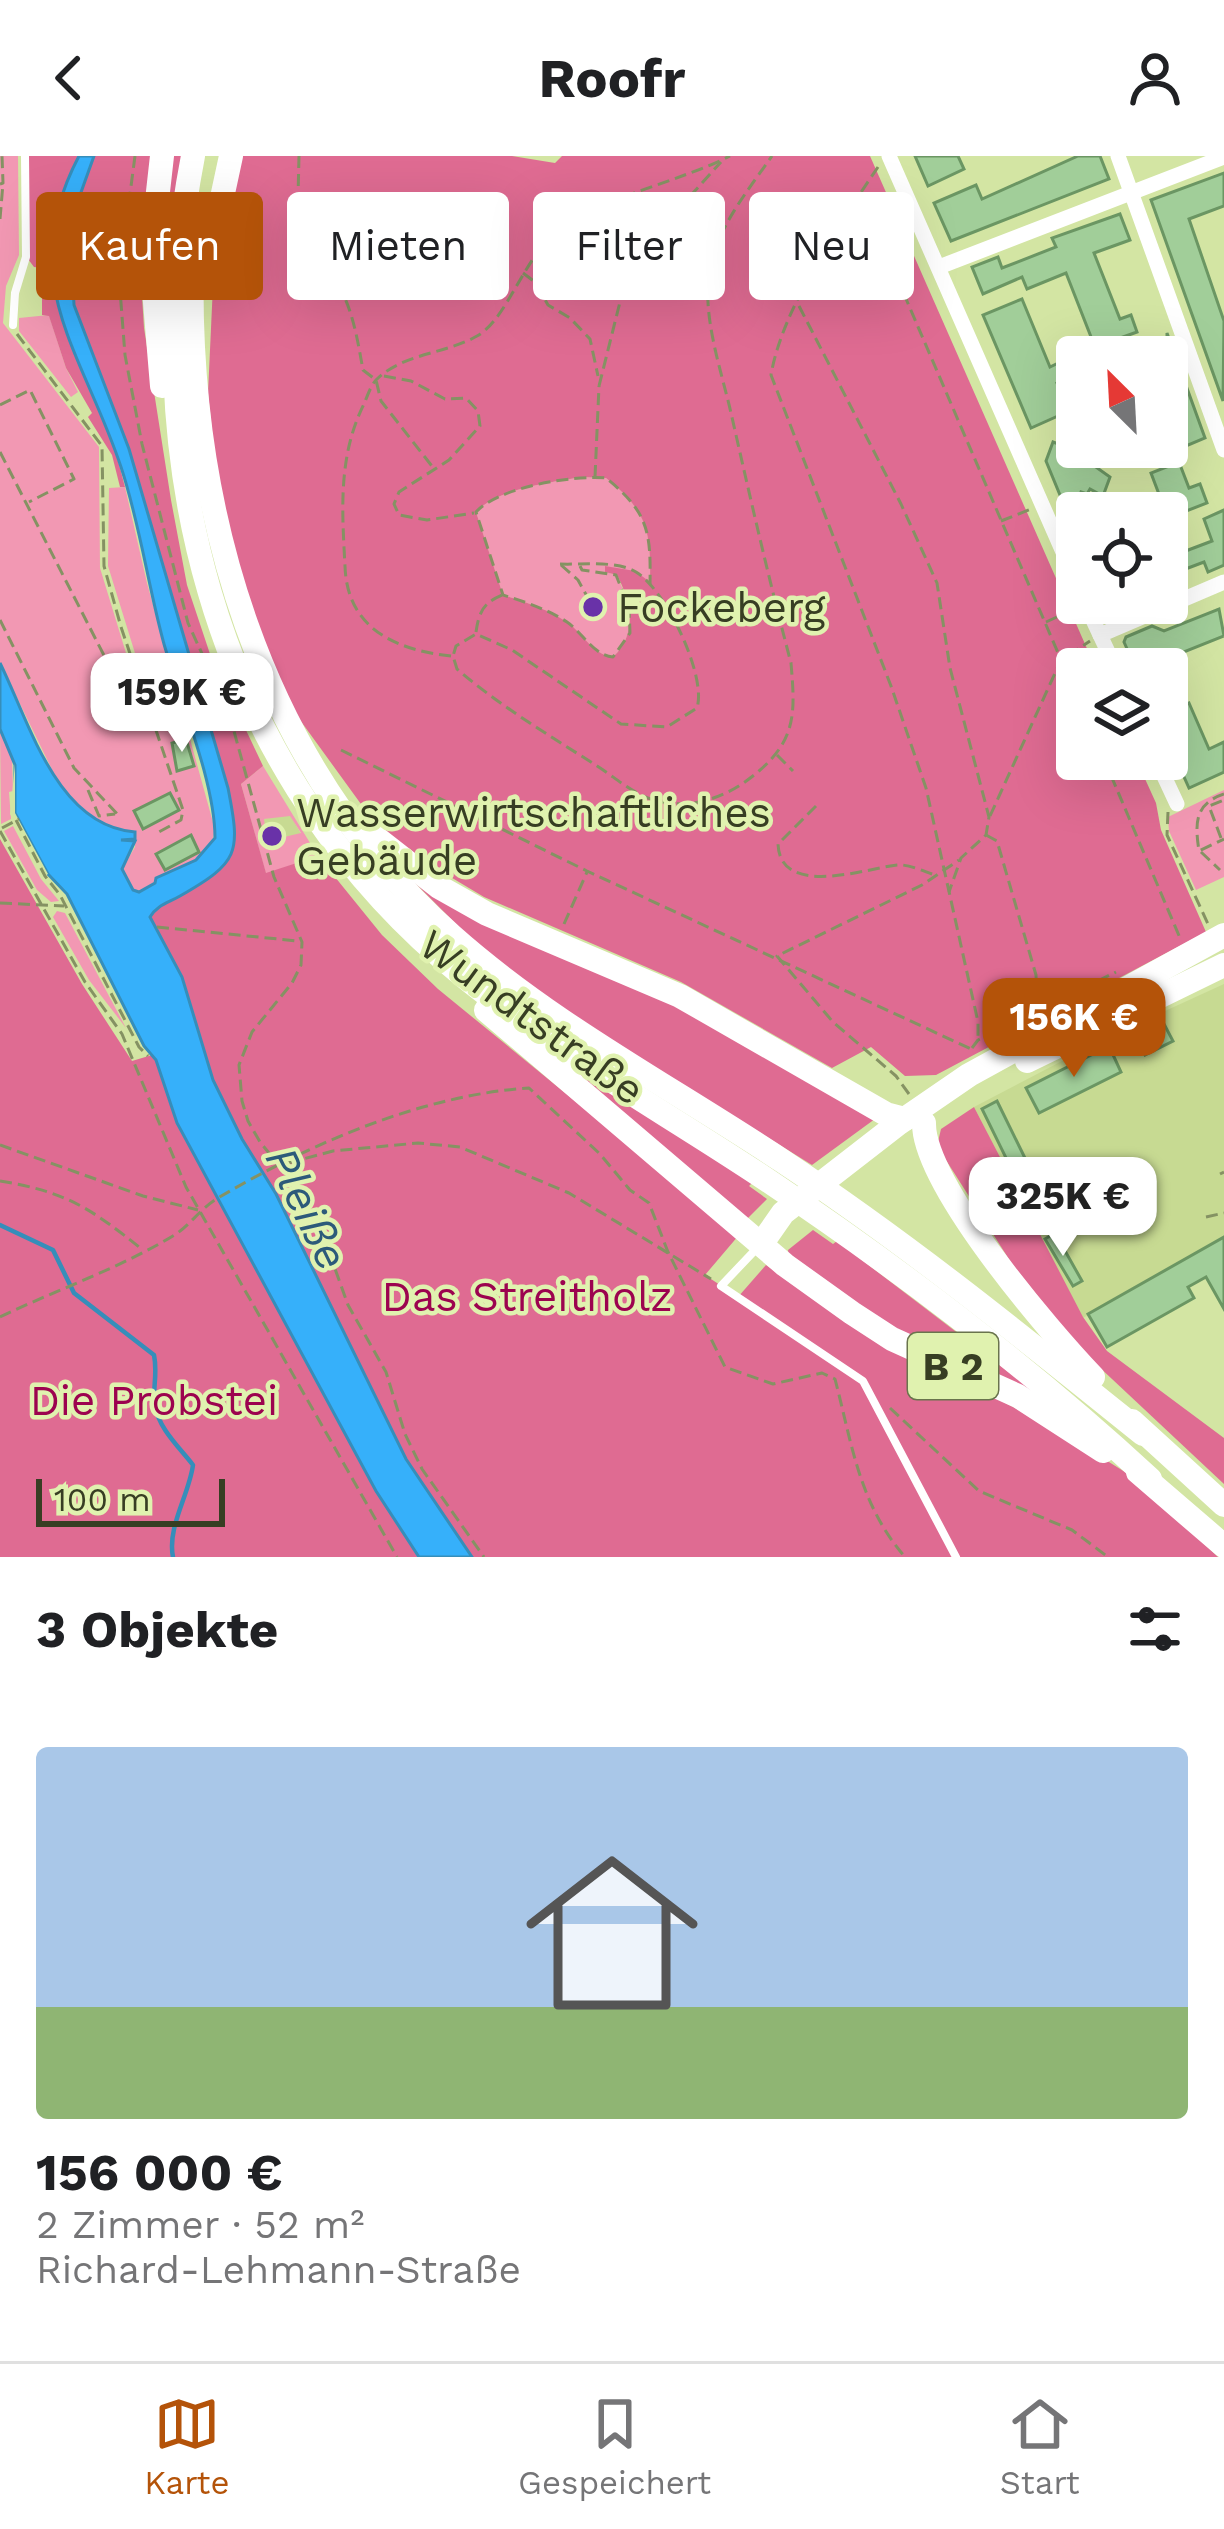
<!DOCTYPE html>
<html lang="de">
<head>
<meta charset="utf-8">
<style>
  body { margin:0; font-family:"Work Sans",sans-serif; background:#f6f6f6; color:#202124; height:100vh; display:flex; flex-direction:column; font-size:45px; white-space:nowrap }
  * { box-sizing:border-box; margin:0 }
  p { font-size:39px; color:#757577 }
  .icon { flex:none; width:66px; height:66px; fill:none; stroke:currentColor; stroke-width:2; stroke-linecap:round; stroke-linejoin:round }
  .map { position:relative; height:1401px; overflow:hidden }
  .drawer { display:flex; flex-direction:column; background:#fff; flex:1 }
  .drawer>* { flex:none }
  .guide { position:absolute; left:36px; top:36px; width:1152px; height:108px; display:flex; gap:24px }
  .needle { width:78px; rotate:336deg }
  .tools { position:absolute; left:1056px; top:180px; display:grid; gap:24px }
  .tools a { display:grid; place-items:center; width:132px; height:132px; border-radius:12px; background:#fff; box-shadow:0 12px 48px #0002; font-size:60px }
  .scale { position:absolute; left:36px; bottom:30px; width:189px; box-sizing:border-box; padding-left:12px; border:6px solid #373e23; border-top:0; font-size:33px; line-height:42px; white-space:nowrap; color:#373e23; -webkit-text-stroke:9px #e0f2af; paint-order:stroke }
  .price { position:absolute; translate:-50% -102px; padding:0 27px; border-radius:24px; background:#fff; color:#222; font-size:39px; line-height:78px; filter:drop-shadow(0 3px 6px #0008) }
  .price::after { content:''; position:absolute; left:50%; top:72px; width:36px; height:27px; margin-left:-18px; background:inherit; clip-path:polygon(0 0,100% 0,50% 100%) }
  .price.current { background:#b45309; color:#fff }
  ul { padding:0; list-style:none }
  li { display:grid; align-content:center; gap:24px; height:636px; padding:0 36px }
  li+li { border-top:3px solid #e0e0e0 }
  li span { display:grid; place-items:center; height:372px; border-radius:12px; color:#555 }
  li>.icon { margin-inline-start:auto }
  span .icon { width:216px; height:216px; fill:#fffc; stroke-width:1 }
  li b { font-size:51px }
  h2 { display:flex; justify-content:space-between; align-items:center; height:144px; padding:0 36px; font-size:51px }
  .pill { padding:0 42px; border-radius:12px; background:#fff; box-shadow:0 12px 48px #0002; font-size:42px; line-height:108px }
  .pill.current { background:#b45309; color:#fff }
  header { display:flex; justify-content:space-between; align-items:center; height:156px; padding:0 36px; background:#fff; font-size:54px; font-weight:700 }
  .tab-bar { display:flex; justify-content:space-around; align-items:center; height:168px; border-top:3px solid #e0e0e0; background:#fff; font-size:33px; color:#757577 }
  .tab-bar a { display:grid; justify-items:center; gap:6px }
  .tab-bar .current { color:#b45309 }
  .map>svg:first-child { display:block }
  .built { fill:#c7da92 }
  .green { fill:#f298b3; fill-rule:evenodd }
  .forest { fill:#df6b92; fill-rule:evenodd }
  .water { fill:#36b0fa; stroke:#368eba; stroke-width:3 }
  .pier { fill:#d3e5a3 }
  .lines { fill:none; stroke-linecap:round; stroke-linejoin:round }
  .stream { stroke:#368eba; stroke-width:4.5 }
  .building { fill:#a1ce99; stroke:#6b9663; stroke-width:3 }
  .path { stroke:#859263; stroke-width:3; stroke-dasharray:12 6; stroke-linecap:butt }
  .service { stroke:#fff; stroke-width:8 }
  .minor { stroke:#fff; stroke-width:15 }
  .primary { stroke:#fff; stroke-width:24 }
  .trunk { stroke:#fff; stroke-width:24 }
  .poi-dot { fill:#6932a8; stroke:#e0f2af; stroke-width:4.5 }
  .labels { text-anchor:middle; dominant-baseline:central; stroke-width:9; stroke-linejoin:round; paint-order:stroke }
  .shield { fill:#e0f2af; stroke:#6a744d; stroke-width:3 }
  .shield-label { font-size:39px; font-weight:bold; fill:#373e23 }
  .poi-label { font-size:42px; fill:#373e23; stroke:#e0f2af; text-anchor:start }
  .street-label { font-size:42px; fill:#373e23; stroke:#e0f2af }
  .park-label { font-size:42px; fill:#9c034f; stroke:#e0f2af }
  .water-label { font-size:45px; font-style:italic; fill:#2c5a7a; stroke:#e0f2af }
</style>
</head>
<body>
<header><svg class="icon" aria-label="back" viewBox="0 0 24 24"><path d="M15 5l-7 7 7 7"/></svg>Roofr<svg class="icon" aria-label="person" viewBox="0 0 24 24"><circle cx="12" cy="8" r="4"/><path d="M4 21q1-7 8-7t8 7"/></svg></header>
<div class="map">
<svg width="1224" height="1401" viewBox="0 0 1224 1401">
  <rect width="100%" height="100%" fill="#d3e5a3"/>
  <g class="built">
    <polygon points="290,659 301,678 267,685 263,663"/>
    <polygon points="1224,828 1224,1081 1083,1162 974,951 1106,882"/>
  </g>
  <g class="green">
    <path d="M 0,0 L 18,0 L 19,99 L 6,130 L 3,167 L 99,291 L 100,412 L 148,569 L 156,565 L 108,410 L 109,332 L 125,331 L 147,427 L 214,670 C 217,700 181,716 156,722 L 156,727 L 139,736 L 133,735 L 122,713 L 135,691 L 135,675 L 110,675 L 83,656 L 61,632 L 0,507 Z"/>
    <polygon points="49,159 66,212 78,236 71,241 19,175 19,162"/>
    <path d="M 581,321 L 606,322 C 648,356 651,375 650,428 L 634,415 L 606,416 L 616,419 C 631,446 638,478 613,501 C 593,499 583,477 567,466 C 547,453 525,446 503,439 L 476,356 C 499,332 549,327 581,321 Z"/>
    <polygon points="0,573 12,599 13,635 9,636 11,663 1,668"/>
    <path d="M 263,610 L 318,700 L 266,718 L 241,628 ZM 290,660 L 301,677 L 267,685 L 264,663 Z"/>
    <polygon points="1224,634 1224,721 1196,734 1169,675 1168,661"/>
    <polygon points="13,670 41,723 59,745 51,746 37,734 4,675"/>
    <polygon points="57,755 65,757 126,872 89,824 53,761"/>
  </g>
  <g class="forest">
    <path d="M 28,0 L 79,0 C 6,139 98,207 125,331 L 120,331 L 112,299 L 88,261 L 92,257 L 66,212 L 49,160 L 42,159 L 42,112 L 34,111 L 28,103 Z"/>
    <polygon points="94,0 151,0 141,125 144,172 171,344 187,429 210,498 263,610 241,628 266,717 318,700 382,779 438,833 739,1079 705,1119 738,1141 766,1109 857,1171 1056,1273 1133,1321 1218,1401 472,1401 406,1303 276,1038 242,983 213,924 182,821 150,761 156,751 215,719 228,632 129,293 74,149 70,67"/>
    <polygon points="166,0 182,0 167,133 156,99"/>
    <path d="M 238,0 L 512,0 L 555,7 L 562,0 L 870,0 L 1096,513 L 1077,513 L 1077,603 L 1136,603 L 1156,647 L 1161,674 L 1206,776 L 936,919 L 905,920 L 871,891 L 832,912 L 681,826 L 484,741 L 407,695 L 366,655 L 292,553 L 260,482 L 219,340 L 208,237 L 213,129 ZM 581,321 L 606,322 C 647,355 651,374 650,426 L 635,415 L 605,410 L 605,416 L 617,419 C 631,446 638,478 613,501 C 593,499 583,477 567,466 C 547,453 525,446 503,439 L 476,356 C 499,332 549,327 581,321 Z"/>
    <polygon points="0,683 82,828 132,905 152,899 156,904 177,967 376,1335 419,1401 0,1401"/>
    <polygon points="384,696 677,846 879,960 812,1009 558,851 473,785"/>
    <polygon points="557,900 752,1027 749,1030 767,1043 746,1064"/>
    <polygon points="974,951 1083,1161 1107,1195 1224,1282 1224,1328 1080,1193 1012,1108 937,990 941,973"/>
    <polygon points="813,1074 833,1088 837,1085 1064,1258 869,1160 789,1102 788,1094"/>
  </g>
  <path class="water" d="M 79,0 L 94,0 L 70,67 L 74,149 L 129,293 L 228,632 C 241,698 239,706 180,740 C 168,747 157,749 150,761 L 182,821 L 213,924 L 242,983 L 276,1038 L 406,1303 L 472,1401 L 419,1401 L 376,1335 L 177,967 L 156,904 L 144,890 L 67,738 L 48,718 L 15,657 L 15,609 L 0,573 L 0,507 C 30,568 57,670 135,676 L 135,683 L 121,684 L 135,685 L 122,713 L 133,734 L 139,736 L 155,727 L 156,722 L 196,704 L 215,682 C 215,626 180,544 164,488 C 148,430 140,368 121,311 C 83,196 13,125 79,0 Z"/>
  <polygon class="pier" points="15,608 15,657 48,718 43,721 10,658"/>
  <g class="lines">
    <path class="stream" d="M 0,1069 L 53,1094 L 74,1137 L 154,1199 C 158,1218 152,1234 155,1249 C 158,1272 180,1292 193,1309 C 189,1339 167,1371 173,1401"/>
  </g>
  <g class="building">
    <polygon points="915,0 958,0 964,13 928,30"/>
    <polygon points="1078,0 1100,0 1109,23 951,85 934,47 976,29 982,43"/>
    <polygon points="1224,17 1224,50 1189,63 1224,165 1223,245 1151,44"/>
    <polygon points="1120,58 1130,84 1094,97 1120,163 1131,159 1137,176 1095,191 1066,117 1027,133 1022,121 983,138 972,111 998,101 1002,112 1056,91 1052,82"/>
    <polygon points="1022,143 1050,211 1077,198 1077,218 1057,227 1069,255 1031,272 983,159"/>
    <polygon points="1167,177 1205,282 1167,298 1167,201 1140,200 1167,190"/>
    <polygon points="1077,283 1077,291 1093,291 1089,302 1093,309 1110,321 1103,340 1090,333 1087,338 1081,336 1078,345 1060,339 1046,305 1053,286 1061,289"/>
    <polygon points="1179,306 1189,332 1200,328 1207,347 1168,362 1151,317"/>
    <polygon points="1224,354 1224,409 1208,416 1204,406 1167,420 1167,395 1180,390 1183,396 1212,385 1204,363"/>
    <polygon points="1219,453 1224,480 1171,501 1179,518 1176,526 1167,530 1167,513 1136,513 1124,486 1126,481 1152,470 1164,475"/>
    <polygon points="1189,547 1209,593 1224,586 1224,616 1189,632 1167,583 1167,557"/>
    <polygon points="186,583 194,610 177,615 172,587"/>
    <polygon points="170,637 179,654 143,673 134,655"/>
    <polygon points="191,679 199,696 165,714 156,698"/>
    <polygon points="1164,868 1173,885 1145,899 1136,881"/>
    <polygon points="1109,890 1121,916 1039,957 1026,932"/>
    <polygon points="997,945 1047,1047 1032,1055 982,953"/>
    <polygon points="1065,1035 1081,1064 1065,1072 1050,1043"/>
    <polygon points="1055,1077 1082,1125 1073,1130 1045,1083"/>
    <polygon points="1224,1081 1224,1153 1206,1121 1188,1131 1194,1142 1107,1191 1088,1158"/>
  </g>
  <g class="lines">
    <g class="path">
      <polyline points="135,0 119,121 125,199 142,288 188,467 229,557 274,721 302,786 301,809 292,827 252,876 239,909 242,945 248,965 260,986 295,1029 320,1071 348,1149 386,1216 405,1278 422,1313 484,1401"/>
      <path d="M 299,0 L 297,83 C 307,97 323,106 332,119 C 352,147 357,181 363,214 L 376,224 L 381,245 L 435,314"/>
      <path d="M 878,11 C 840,67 782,153 771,219 L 891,530 L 926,632 L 978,866 L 978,884"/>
      <polyline points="0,28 3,27 2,0"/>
      <polyline points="861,38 1077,541"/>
      <polyline points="0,63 3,27"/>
      <polyline points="523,117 535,126 548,149 570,162 590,183 598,220"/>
      <polyline points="799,150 901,348 937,427 950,512 989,661 986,679 961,702 949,736"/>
      <polyline points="17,178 102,290 104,410 121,471 183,654 181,664 157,677"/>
      <polyline points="384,220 411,225 445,243 466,242 478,255 480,270 449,304 399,336 394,348 399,359 427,364 474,357"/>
      <polyline points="599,230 620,146 635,125 644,91 721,6"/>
      <polyline points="0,249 30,234 74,323 29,346"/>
      <polyline points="0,296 112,515 130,507"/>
      <polyline points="595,321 599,230"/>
      <polyline points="1001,365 1031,353"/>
      <path d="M 560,408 C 582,409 616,404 636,416 C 666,434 707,520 697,552 L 667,571 L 621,568 L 512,494 L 476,478 L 456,490 L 453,500 L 457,513 C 500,550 547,578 594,608 C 614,620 633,639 657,645 C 695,654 730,640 759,615 C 797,582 795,555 791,507 C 769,424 750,341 731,257 C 721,213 701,158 710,112 C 717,72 749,33 772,0"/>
      <polyline points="561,409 578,424 593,451"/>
      <path d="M 580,410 L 582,414 L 616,419 L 629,452 L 630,477 L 613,501 C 593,499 583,477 567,466 C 547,453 525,446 503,439 L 476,356 C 499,331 572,319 606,322 C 648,356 651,375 650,428"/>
      <polyline points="0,464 74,612 120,661"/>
      <polyline points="1046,466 1070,455"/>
      <path d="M 476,476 C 479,456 483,447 502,439"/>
      <path d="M 451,500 C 396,494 347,473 345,410 C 342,354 338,300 364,248 C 367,241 371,229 376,224 C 403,197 446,198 477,180 C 508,163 525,97 561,72 C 604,41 681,25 730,0"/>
      <polyline points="341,594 587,715 971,893"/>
      <polyline points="777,599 793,615"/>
      <polyline points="1104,603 1180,782"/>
      <polyline points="88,634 99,660 115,658"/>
      <path d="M 1224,638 C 1194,648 1195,668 1199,695 L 1224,683"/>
      <path d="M 816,650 L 778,688 C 780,743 868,712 897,709 C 909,708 923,715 935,719"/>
      <polyline points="1168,656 1167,679 1208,768"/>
      <polyline points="990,660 1061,504 1090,485"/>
      <polyline points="16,664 45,720 60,739 139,891 148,900"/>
      <polyline points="2,672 19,663"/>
      <polyline points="0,675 85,826 122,878 186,1031 397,1401"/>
      <polyline points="986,679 997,685 1036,819 1037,854"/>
      <polyline points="1221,682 1209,650 1224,644"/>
      <polyline points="1201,696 1220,714"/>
      <polyline points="0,747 64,750"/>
      <polyline points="564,768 587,716"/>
      <polyline points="157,771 298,785"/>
      <polyline points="972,892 978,884 1116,816"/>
      <polyline points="909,938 896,920 833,866 777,800 922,729 959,704"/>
      <polyline points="0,989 143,1040 198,1054"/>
      <polyline points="288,1007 333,995 418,987 460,991 569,1037 711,1123"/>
      <polyline points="1220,1018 1224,1016"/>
      <path d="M 0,1025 C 67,1036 90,1052 143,1094"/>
      <polyline points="1206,1061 1224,1057"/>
      <path d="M 0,1161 C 58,1133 121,1112 176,1078 C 191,1068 201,1052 218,1042 C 309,988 422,939 529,932 L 600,998 L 630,1034 L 649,1047 L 668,1096 L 725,1211 L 773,1228 L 822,1217 L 835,1223 C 852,1288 859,1348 905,1401"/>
      <polyline points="890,1252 979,1335 1072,1374 1108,1401"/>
    </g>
    <g class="service">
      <polyline points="13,169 15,137 26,101 25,0"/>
      <polyline points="759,1090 721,1130 863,1225 956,1401"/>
    </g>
    <g class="minor">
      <polyline points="889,0 1077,428"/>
      <polyline points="1118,0 1224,294"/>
      <polyline points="939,111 1224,1"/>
      <polyline points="1085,447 1116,513"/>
      <polyline points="1100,479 1224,426"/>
      <polyline points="1156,603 1177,648"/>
    </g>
    <g class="primary">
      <polyline points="1027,905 1224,809"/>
      <polyline points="762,1087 783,1057 899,967 969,919 1224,779"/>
    </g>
    <g class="trunk">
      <path d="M 193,0 C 136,294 211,600 442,802 C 540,887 656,950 764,1022 C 900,1113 1030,1212 1150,1323"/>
      <path d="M 192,99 C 185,351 258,607 452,780 C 551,868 671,931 781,1004 C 908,1088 1025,1183 1143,1278"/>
      <polyline points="203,130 231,0"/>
      <polyline points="162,230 151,98 162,0"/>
      <polyline points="375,681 439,731 487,758 680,840 886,958 905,963"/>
      <polyline points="486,854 785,1109 852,1157 892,1183 1018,1240 1103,1295"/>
      <path d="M 924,967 C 923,1028 1049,1175 1093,1221"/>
      <polyline points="1132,1265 1224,1349"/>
      <polyline points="1138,1316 1224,1390"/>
    </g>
  </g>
  <g class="poi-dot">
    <circle cx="593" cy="451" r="12"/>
    <circle cx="272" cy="680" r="12"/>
  </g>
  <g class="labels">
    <rect class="shield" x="908" y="1177" width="90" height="66" rx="9"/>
    <g class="shield-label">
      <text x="953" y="1210">B 2</text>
    </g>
    <g class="poi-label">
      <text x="617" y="451">Fockeberg</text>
      <text x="296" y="656">Wasserwirtschaftliches<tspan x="296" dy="48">Gebäude</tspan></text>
    </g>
    <g class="street-label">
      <text transform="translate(532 861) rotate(36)">Wundtstraße</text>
    </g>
    <g class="park-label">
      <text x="527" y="1140">Das Streitholz</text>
      <text x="154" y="1244">Die Probstei</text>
    </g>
    <g class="water-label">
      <text transform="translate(307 1052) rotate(64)">Pleiße</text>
    </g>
  </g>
</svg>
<div class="tools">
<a><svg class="needle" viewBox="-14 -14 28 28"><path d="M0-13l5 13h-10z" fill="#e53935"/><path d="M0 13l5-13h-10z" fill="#757577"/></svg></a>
<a><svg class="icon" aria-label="locate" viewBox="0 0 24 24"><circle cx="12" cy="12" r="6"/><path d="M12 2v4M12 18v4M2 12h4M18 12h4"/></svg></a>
<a><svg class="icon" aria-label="layers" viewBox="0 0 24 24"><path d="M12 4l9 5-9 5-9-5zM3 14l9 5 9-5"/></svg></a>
</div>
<div class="scale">100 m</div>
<b class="price" style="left:182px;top:599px">159K €</b>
<b class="price current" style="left:1074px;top:924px">156K €</b>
<b class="price" style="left:1063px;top:1103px">325K €</b>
<div class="guide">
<a class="pill current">Kaufen</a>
<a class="pill">Mieten</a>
<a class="pill">Filter</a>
<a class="pill">Neu</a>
</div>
</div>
<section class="drawer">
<h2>3 Objekte<svg class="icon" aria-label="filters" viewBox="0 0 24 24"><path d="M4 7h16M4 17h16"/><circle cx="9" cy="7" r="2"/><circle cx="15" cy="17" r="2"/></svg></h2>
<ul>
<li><span style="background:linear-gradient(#a9c7e8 70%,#8fb573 0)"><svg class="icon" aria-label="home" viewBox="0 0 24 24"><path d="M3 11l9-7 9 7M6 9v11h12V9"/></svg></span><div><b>156 000 €</b><p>2 Zimmer · 52 m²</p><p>Richard-Lehmann-Straße</p></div></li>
</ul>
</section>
<nav class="tab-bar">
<a class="current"><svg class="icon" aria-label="map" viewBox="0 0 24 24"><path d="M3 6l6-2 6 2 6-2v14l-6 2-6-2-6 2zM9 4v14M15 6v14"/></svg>Karte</a>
<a><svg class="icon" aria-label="saved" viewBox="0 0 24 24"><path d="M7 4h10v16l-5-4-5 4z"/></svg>Gespeichert</a>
<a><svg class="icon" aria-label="home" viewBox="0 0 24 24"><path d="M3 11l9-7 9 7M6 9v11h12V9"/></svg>Start</a>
</nav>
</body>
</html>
